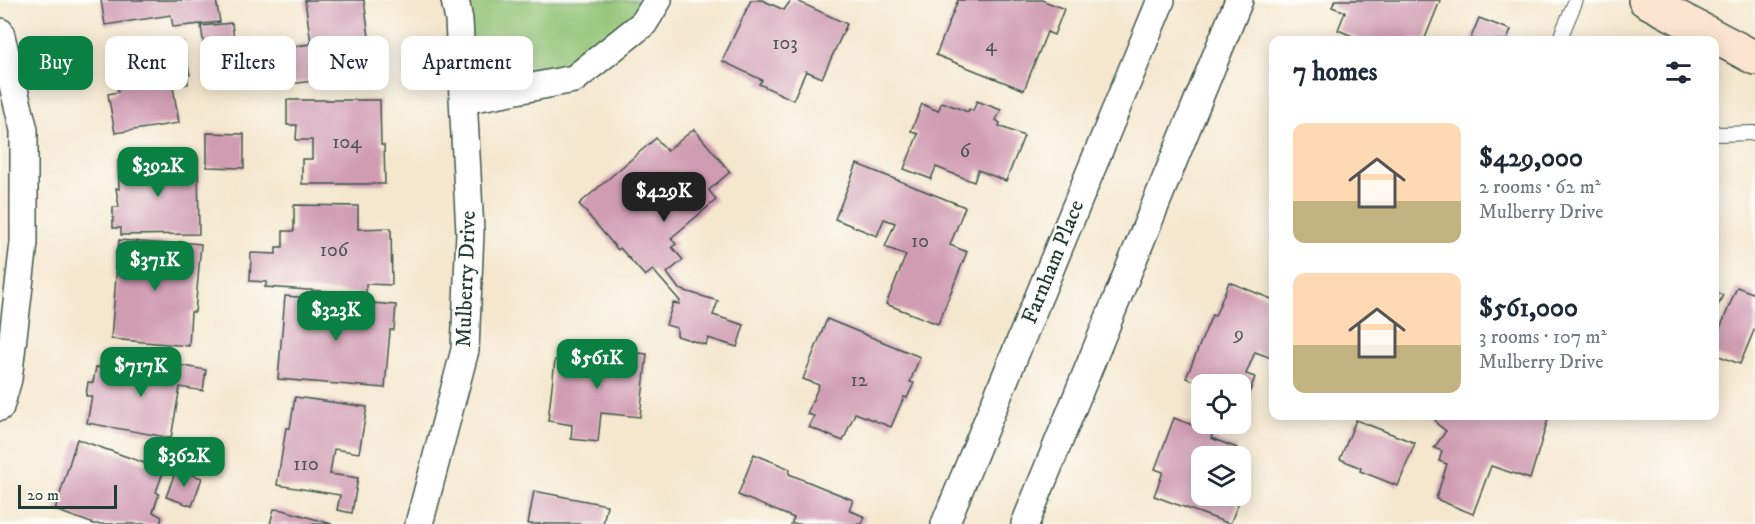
<!DOCTYPE html>
<html lang="en">
<head>
<meta charset="utf-8">
<style>
  body { margin:0; font-family:"IM FELL DW Pica",serif; background:#f2f2f3; color:#1f2937; height:100vh; display:flex; flex-direction:column; font-size:22px; white-space:nowrap }
  * { box-sizing:border-box; margin:0 }
  p { font-size:20px; color:#747a83 }
  .icon { flex:none; width:33px; height:33px; fill:none; stroke:currentColor; stroke-width:2; stroke-linecap:round; stroke-linejoin:round }
  .map { position:relative; flex:1; overflow:hidden }
  .side { position:absolute; left:1269px; top:36px; width:450px; height:384px; display:flex; flex-direction:column; background:#fff; border-radius:12px; box-shadow:0 3px 15px #0003 }
  .side>* { flex:none }
  .guide { position:absolute; left:18px; top:36px; width:570px; height:54px; display:flex; gap:12px }
  .fabs { position:absolute; left:1191px; top:374px; display:grid; gap:12px }
  .fabs a { display:grid; place-items:center; width:60px; height:60px; border-radius:12px; background:#fff; box-shadow:0 3px 15px #0003; font-size:30px }
  .scale { position:absolute; left:18px; bottom:15px; width:99px; box-sizing:border-box; padding-left:6px; border:3px solid #1f3d34; border-top:0; font-size:16px; line-height:21px; white-space:nowrap; color:#1f3d34; -webkit-text-stroke:4px #fdfcf7; paint-order:stroke }
  .price { position:absolute; translate:-50% -51px; padding:0 14px; border-radius:12px; background:#0b8043; color:#fff; font-size:20px; line-height:39px; filter:drop-shadow(0 2px 3px #0008) }
  .price::after { content:''; position:absolute; left:50%; top:36px; width:18px; height:14px; margin-left:-9px; background:inherit; clip-path:polygon(0 0,100% 0,50% 100%) }
  .price.current { background:#222; color:#fff }
  ul { padding:0; list-style:none }
  li { display:flex; align-items:center; gap:18px; height:150px; padding:0 24px }
  li span { display:grid; place-items:center; flex:none; width:168px; height:120px; border-radius:12px; color:#555 }
  li>.icon { margin-inline-start:auto }
  span .icon { width:72px; height:72px; fill:#fffc; stroke-width:1 }
  li b { font-size:26px }
  h2 { display:flex; justify-content:space-between; align-items:center; height:72px; padding:0 24px; font-size:26px }
  .chip { padding:0 21px; border-radius:12px; background:#fff; box-shadow:0 3px 15px #0003; font-size:21px; line-height:54px }
  .chip.current { background:#0b8043; color:#fff }
  .map>svg:first-child { display:block }
  .green { fill:#90c273; stroke:#588054; stroke-width:1.5 }
  .building { fill:#d09cb2 }
  .lines { fill:none; stroke-linecap:round; stroke-linejoin:round }
  .service-casing { stroke:#3f564b; stroke-width:16 }
  .minor-casing { stroke:#3f564b; stroke-width:30 }
  .secondary-casing { stroke:#3f564b; stroke-width:36 }
  .service { stroke:#fff; stroke-width:14 }
  .minor { stroke:#fff; stroke-width:27 }
  .secondary { stroke:#fce5d0; stroke-width:33 }
  .labels { text-anchor:middle; dominant-baseline:central; stroke-width:4.5; stroke-linejoin:round; paint-order:stroke }
  .number-label { font-size:20px; fill:#4b5554 }
  .street-label { font-size:22px; fill:#1f3d34; stroke:#fdfcf7 }
</style>
</head>
<body>
<div class="map">
<svg width="1755" height="524" viewBox="0 0 1755 524">
  <rect width="100%" height="100%" fill="#fdfcf7"/>
  <filter id="ink" filterUnits="userSpaceOnUse"><feTurbulence type="fractalNoise" baseFrequency=".0167" numOctaves="2"/><feDisplacementMap in="SourceGraphic" scale="12" xChannelSelector="R" yChannelSelector="G"/><feConvolveMatrix kernelMatrix="1 2 1 2 8 2 1 2 1" color-interpolation-filters="sRGB"/></filter>
  <filter id="wash" filterUnits="userSpaceOnUse"><feTurbulence type="fractalNoise" baseFrequency=".008" numOctaves="4" result="noise"/><feDisplacementMap in="SourceGraphic" scale="24" xChannelSelector="R" yChannelSelector="G"/><feGaussianBlur stdDeviation="1.35" result="paint"/><feColorMatrix in="noise" values="0 0 0 0 0 0 0 0 0 0 0 0 0 0 0 0 0 1.4 0 .05"/><feComposite in="paint" operator="in"/></filter>
  <g filter="url(#wash)">
    <rect width="100%" height="100%" fill="#f4e7ce"/>
    <polygon class="green" points="445,0 655,0 574,79 464,100"/>
    <g id="blocks">
      <g class="building">
        <polygon points="101,0 216,0 220,22 173,27 171,15 105,25"/>
        <polygon points="305,0 364,0 374,74 289,84 284,47 311,44"/>
        <polygon points="751,0 762,0 784,10 791,0 795,0 847,24 822,78 806,71 793,100 759,84 762,80 722,61"/>
        <polygon points="958,0 1042,0 1064,9 1054,35 1047,32 1024,90 936,55"/>
        <polygon points="1335,0 1439,0 1440,1 1425,38 1431,40 1362,40 1338,30 1345,12 1332,7"/>
        <polygon points="1479,18 1511,30 1507,40 1470,40"/>
        <polygon points="232,23 236,57 206,61 201,26"/>
        <polygon points="183,42 190,75 188,75 188,84 173,87 179,123 115,133 108,94 118,92 112,53"/>
        <polygon points="287,100 380,100 381,145 384,145 385,184 302,184 302,159 312,159 312,140 296,140 297,125 287,125"/>
        <polygon points="977,101 1001,110 996,120 1000,123 999,126 1024,136 1006,181 978,170 974,182 936,167 931,179 904,169 918,134 911,131 922,104 938,111 942,102 968,112 969,109 973,111"/>
        <polygon points="694,129 730,172 709,190 716,200 671,238 676,244 672,247 683,260 667,273 679,289 718,301 713,315 744,325 737,347 708,338 706,345 677,336 677,328 666,325 673,303 679,304 680,301 653,270 645,276 620,248 618,250 579,204 656,138 667,151"/>
        <polygon points="207,133 244,134 244,168 207,167"/>
        <polygon points="198,159 199,234 121,235 121,228 113,228 113,207 119,207 116,188 119,189 118,161"/>
        <polygon points="857,164 965,207 950,245 967,252 938,324 886,304 906,255 885,247 895,223 884,219 877,236 835,219"/>
        <polygon points="294,205 358,206 358,229 391,228 392,285 366,284 366,294 265,287 267,282 250,281 251,253 276,254 276,247 283,247 283,231 294,231"/>
        <polygon points="119,240 179,245 179,242 201,244 195,312 191,312 189,346 111,339"/>
        <polygon points="1229,282 1274,300 1274,359 1255,352 1246,374 1255,377 1246,402 1240,400 1240,384 1202,384 1186,378 1212,315 1215,316"/>
        <polygon points="1737,287 1755,294 1755,328 1740,364 1714,354 1714,343"/>
        <polygon points="1714,292 1723,295 1714,314"/>
        <polygon points="285,296 396,305 394,330 390,330 385,388 278,379"/>
        <polygon points="827,319 920,357 910,382 914,383 907,398 904,397 891,427 855,413 843,441 809,427 814,416 807,414 819,385 803,379"/>
        <polygon points="582,346 647,354 640,417 601,413 598,442 571,439 572,425 548,421 555,360 580,362"/>
        <polygon points="152,360 206,370 203,391 180,387 171,438 87,423 92,396 86,396 88,382 93,383 96,367 149,377"/>
        <polygon points="295,397 367,407 359,453 334,449 330,474 358,478 352,513 337,510 340,495 277,485 286,428 290,428"/>
        <polygon points="1434,416 1549,416 1530,479 1491,466 1473,514 1436,499 1447,464 1439,461 1442,451 1434,448 1446,431 1437,424"/>
        <polygon points="1174,418 1213,433 1211,438 1237,448 1234,456 1202,456 1202,495 1219,495 1238,504 1230,524 1154,496 1163,472 1155,469"/>
        <polygon points="1356,420 1415,443 1398,486 1360,471 1361,468 1340,459"/>
        <polygon points="77,439 164,470 156,492 159,494 153,512 162,517 160,524 94,524 55,510"/>
        <polygon points="754,454 790,469 789,474 853,500 849,510 865,517 862,524 791,524 794,518 738,495"/>
        <polygon points="176,470 202,478 192,506 166,497"/>
        <polygon points="534,491 607,505 603,524 528,524"/>
        <polygon points="274,509 283,510 332,524 270,524"/>
      </g>
    </g>
  </g>
  <g filter="url(#ink)">
    <use href="#blocks" fill-opacity="0" stroke="#3f564b" stroke-width="1.5"/>
    <g class="lines">
      <g class="service-casing">
        <g id="service">
          <polyline points="1564,40 1562,33 1576,0"/>
          <polyline points="1714,132 1718,134 1755,133"/>
        </g>
      </g>
      <g class="minor-casing">
        <g id="minor">
          <polyline points="0,32 24,130 24,243 8,379 0,407"/>
          <polyline points="464,100 574,79 644,23 658,0"/>
          <polyline points="419,524 465,350 470,232 459,20 455,0"/>
          <polyline points="945,524 1161,0"/>
          <polyline points="1025,524 1239,0"/>
        </g>
      </g>
      <g class="secondary-casing">
        <polyline id="secondary" points="1645,0 1755,58"/>
      </g>
      <use href="#service" class="service"/>
      <use href="#minor" class="minor"/>
      <use href="#secondary" class="secondary"/>
    </g>
  </g>
  <g class="labels">
    <g class="number-label">
      <text x="785" y="43">103</text>
      <text x="991" y="45">4</text>
      <text x="347" y="142">104</text>
      <text x="965" y="151">6</text>
      <text x="920" y="241">10</text>
      <text x="334" y="250">106</text>
      <text x="1239" y="334">9</text>
      <text x="859" y="380">12</text>
      <text x="306" y="464">110</text>
    </g>
    <g class="street-label">
      <text transform="translate(1053 262) rotate(-68)">Farnham Place</text>
      <text transform="translate(466 279) rotate(-88)">Mulberry Drive</text>
    </g>
  </g>
</svg>
<div class="fabs">
<a><svg class="icon" aria-label="locate" viewBox="0 0 24 24"><circle cx="12" cy="12" r="6"/><path d="M12 2v4M12 18v4M2 12h4M18 12h4"/></svg></a>
<a><svg class="icon" aria-label="layers" viewBox="0 0 24 24"><path d="M12 4l9 5-9 5-9-5zM3 14l9 5 9-5"/></svg></a>
</div>
<div class="scale">20 m</div>
<b class="price" style="left:158px;top:198px">$392K</b>
<b class="price current" style="left:664px;top:223px">$429K</b>
<b class="price" style="left:155px;top:292px">$371K</b>
<b class="price" style="left:336px;top:342px">$323K</b>
<b class="price" style="left:597px;top:390px">$561K</b>
<b class="price" style="left:141px;top:398px">$717K</b>
<b class="price" style="left:184px;top:488px">$362K</b>
<div class="guide">
<a class="chip current">Buy</a>
<a class="chip">Rent</a>
<a class="chip">Filters</a>
<a class="chip">New</a>
<a class="chip">Apartment</a>
</div>
<section class="side">
<h2>7 homes<svg class="icon" aria-label="filters" viewBox="0 0 24 24"><path d="M4 7h16M4 17h16"/><circle cx="9" cy="7" r="2"/><circle cx="15" cy="17" r="2"/></svg></h2>
<ul>
<li><span style="background:linear-gradient(#ffd9b3 65%,#c2b280 0)"><svg class="icon" aria-label="home" viewBox="0 0 24 24"><path d="M3 11l9-7 9 7M6 9v11h12V9"/></svg></span><div><b>$429,000</b><p>2 rooms · 62 m²</p><p>Mulberry Drive</p></div></li>
<li><span style="background:linear-gradient(#ffd9b3 60%,#c2b280 0)"><svg class="icon" aria-label="home" viewBox="0 0 24 24"><path d="M3 11l9-7 9 7M6 9v11h12V9"/></svg></span><div><b>$561,000</b><p>3 rooms · 107 m²</p><p>Mulberry Drive</p></div></li>
</ul>
</section>
</div>
</body>
</html>
